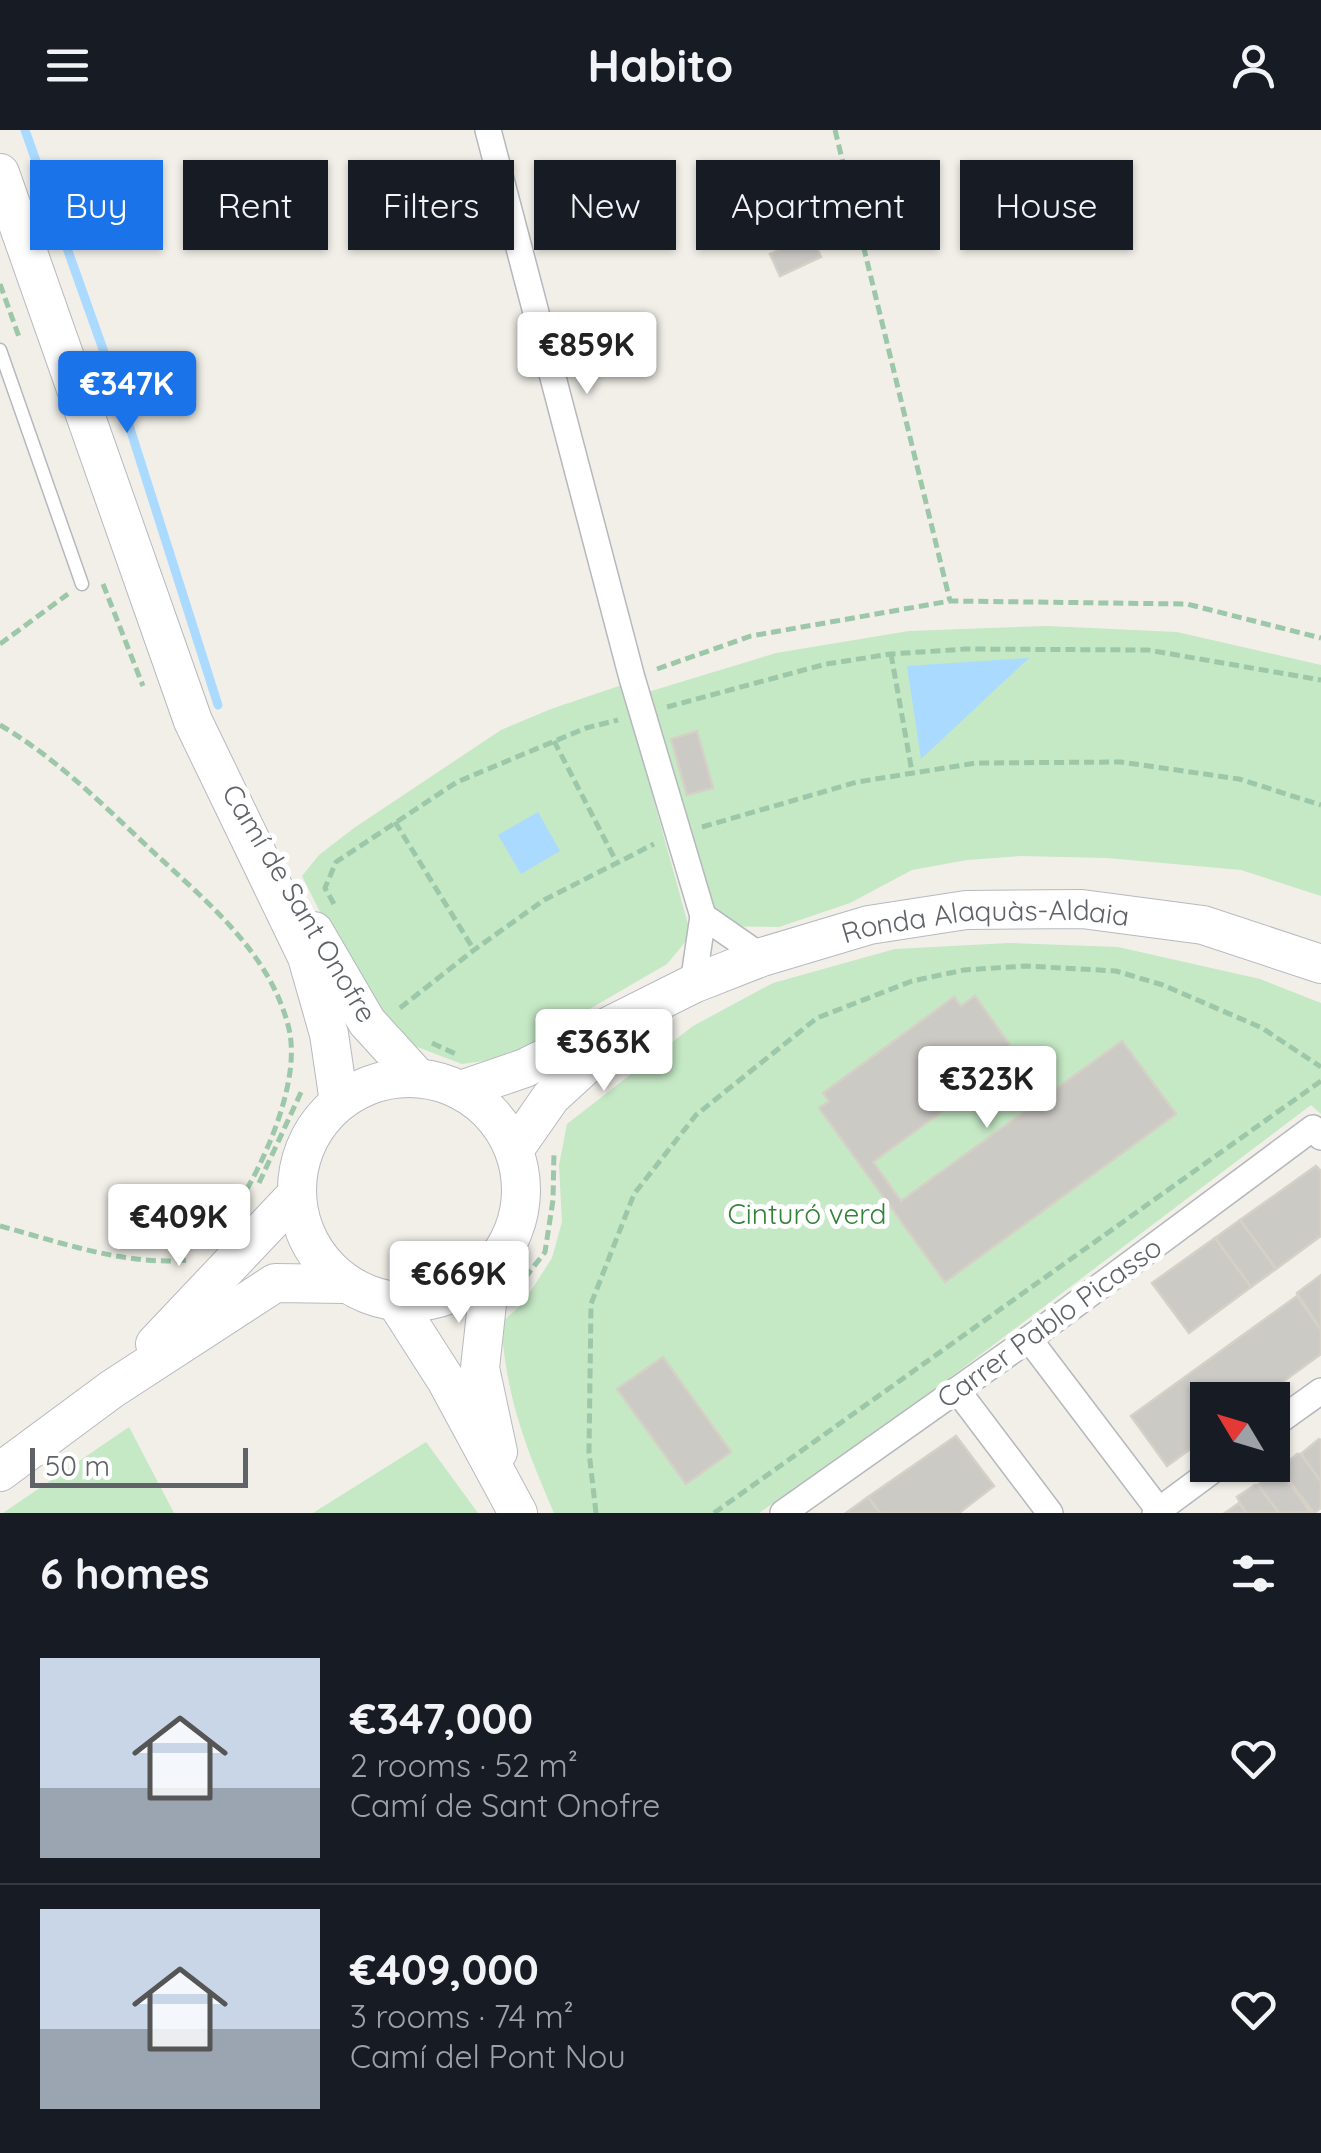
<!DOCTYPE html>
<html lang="en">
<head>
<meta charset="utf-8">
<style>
  body { margin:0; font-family:Quicksand,sans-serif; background:#242831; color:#f1f3f6; height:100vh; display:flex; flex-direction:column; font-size:38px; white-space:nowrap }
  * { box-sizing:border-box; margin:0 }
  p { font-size:32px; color:#9ea1a6 }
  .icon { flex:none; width:55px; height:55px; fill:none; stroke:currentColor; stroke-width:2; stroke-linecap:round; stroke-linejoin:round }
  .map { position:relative; height:1383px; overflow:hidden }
  .side { display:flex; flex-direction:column; background:#171b24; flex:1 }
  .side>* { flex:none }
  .banner { position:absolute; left:30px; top:30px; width:1262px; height:90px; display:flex; gap:20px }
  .needle { width:65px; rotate:308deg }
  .buttons { position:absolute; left:1190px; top:1252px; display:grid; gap:20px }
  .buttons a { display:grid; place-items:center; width:100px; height:100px; border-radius:0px; background:#171b24; box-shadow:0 2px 8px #0004; font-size:50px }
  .scale { position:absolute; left:30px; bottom:25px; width:218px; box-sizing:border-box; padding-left:10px; border:5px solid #5f6368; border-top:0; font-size:28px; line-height:35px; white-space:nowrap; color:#5f6368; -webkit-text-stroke:8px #fff; paint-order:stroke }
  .price { position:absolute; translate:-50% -85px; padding:0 22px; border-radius:10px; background:#fff; color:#222; font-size:32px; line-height:65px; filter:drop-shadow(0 2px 5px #0008) }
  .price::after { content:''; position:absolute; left:50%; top:60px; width:30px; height:22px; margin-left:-15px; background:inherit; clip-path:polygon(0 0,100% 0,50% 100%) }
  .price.selected { background:#1a73e8; color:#fff }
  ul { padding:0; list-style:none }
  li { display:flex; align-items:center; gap:30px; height:250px; padding:0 40px }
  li+li { border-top:2px solid #363941 }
  li span { display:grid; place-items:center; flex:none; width:280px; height:200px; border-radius:0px; color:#555 }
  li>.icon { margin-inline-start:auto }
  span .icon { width:120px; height:120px; fill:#fffc; stroke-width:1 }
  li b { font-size:42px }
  h2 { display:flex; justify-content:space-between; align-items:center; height:120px; padding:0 40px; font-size:42px }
  .tag { padding:0 35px; border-radius:0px; background:#171b24; box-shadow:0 2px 8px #0004; font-size:35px; line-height:90px }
  .tag.selected { background:#1a73e8; color:#fff }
  header { display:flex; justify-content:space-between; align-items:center; height:130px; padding:0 40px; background:#171b24; font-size:45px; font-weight:700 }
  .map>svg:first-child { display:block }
  .green { fill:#c5e8c5 }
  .water { fill:#aadaff }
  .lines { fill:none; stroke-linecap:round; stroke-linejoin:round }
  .stream { stroke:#aadaff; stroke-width:9 }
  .building { fill:#cccac5; stroke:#d6d1c6; stroke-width:2.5 }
  .lane-casing { stroke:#b5b8bc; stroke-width:15 }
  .street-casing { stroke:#b5b8bc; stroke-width:28 }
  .secondary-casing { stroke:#b6babf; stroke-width:40 }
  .path { stroke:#9cc7a9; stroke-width:5; stroke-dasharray:10 5; stroke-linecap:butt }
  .lane { stroke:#fff; stroke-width:12 }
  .street { stroke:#fff; stroke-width:25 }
  .secondary { stroke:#fff; stroke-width:38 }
  .labels { text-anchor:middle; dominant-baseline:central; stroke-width:10; stroke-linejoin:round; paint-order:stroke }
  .street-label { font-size:28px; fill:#5f6368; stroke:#fff }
  .park-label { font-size:28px; fill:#348238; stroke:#fff }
</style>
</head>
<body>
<header><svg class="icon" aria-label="menu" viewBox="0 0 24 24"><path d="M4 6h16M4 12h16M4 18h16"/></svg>Habito<svg class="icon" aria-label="person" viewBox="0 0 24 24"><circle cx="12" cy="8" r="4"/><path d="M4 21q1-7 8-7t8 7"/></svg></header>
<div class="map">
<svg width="1321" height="1383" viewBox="0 0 1321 1383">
  <rect width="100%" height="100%" fill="#f1efe8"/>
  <g class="green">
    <polygon points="1047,496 1177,502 1321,535 1321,766 1241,740 1107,728 1021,726 967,730 912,740 850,773 779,797 713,796 648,562 776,523 909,501"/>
    <polygon points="622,555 691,805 667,834 505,928 462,934 412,915 376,894 302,746 319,725 354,698 501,600 551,579"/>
    <path d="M 1009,813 L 1118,817 L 1260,849 L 1321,873 L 1321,984 L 1311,975 L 931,1262 L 759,1383 L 554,1383 C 524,1313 507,1270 501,1193 L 523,1173 L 552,1128 L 562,1092 L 559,1035 L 567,994 L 693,896 L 773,853 L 895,819 Z"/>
    <polygon points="129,1297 174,1383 3,1383"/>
    <polygon points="426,1312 478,1383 313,1383"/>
  </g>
  <g class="water">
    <polygon points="1029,528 921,629 907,536"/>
    <polygon points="538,682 560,721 521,744 498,705"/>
  </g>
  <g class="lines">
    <polyline class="stream" points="25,0 120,267 218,575"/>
  </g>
  <g class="building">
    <polygon points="811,105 821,127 780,146 770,124"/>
    <polygon points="697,601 713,658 687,665 671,609"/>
    <polygon points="975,866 1014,921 999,931 1003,937 873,1032 901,1071 1122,911 1176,984 945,1152 819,978 829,971 823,963 954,867 961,876"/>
    <polygon points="1316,1036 1321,1041 1321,1106 1276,1139 1240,1090"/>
    <polygon points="1240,1090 1276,1139 1251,1157 1215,1108"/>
    <polygon points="1215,1108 1251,1157 1189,1203 1152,1153"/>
    <polygon points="1321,1145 1321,1200 1297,1163"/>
    <polygon points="1297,1166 1321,1200 1321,1224 1258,1270 1208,1270 1208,1306 1167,1336 1131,1286"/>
    <polygon points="663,1227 731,1322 686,1354 617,1259"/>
    <polygon points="956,1306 994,1356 959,1383 880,1383 868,1367"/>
    <polygon points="1319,1309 1321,1310 1321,1352 1301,1324"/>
    <polygon points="1297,1324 1301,1324 1321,1352 1321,1378 1314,1383 1280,1339"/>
    <polygon points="1276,1339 1280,1339 1310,1382 1279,1383 1258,1355"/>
    <polygon points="1255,1355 1258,1355 1279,1383 1246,1383 1237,1367"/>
    <polygon points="868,1367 880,1383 846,1383"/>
    <polygon points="1239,1373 1246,1383 1225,1383"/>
  </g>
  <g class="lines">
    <g class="lane-casing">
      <polyline id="lane" points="0,220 82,454"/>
    </g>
    <g class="street-casing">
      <g id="street">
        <polyline points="488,0 632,548 703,786"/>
        <polyline points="693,854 703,786 762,827"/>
        <polyline points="1029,1209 1161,1383"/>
        <polyline points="957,1260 1050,1383"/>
        <polyline points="1272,1296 1321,1261"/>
        <polyline points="783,1383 1029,1209 1313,998 1321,1007"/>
        <polyline points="1155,1383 1220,1335"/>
      </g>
    </g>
    <g class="secondary-casing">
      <g id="secondary">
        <polyline points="0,43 193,591 307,827 329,904 339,972"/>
        <polyline points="314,801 367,892 418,948"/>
        <circle cx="409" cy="1060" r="112"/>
        <path id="s1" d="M 461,960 L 525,938 L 693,854 L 762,827 L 869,795 L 966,780 L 1082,779 L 1203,795 L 1321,834"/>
        <polyline points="514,1020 551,967 620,904"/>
        <polyline points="491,1137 480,1238 498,1322"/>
        <polyline points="396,1172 446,1250 518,1383"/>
        <polyline points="155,1214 296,1065"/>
        <polyline points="0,1342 112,1259 275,1153 346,1154"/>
      </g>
    </g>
    <g class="path">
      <polyline points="835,0 950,471"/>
      <polyline points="0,154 19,207"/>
      <polyline points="103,454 143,556"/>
      <polyline points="0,514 68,464"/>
      <polyline points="891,524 912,642"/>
      <polyline points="657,539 751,506 950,471 1187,474 1321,508"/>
      <polyline points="667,577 826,534 891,524 966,519 1148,520 1321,550"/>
      <path d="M 0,595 C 56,628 101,673 148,717 C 202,768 268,819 288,895 C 303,948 265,1031 237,1076"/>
      <polyline points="554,611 616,731"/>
      <polyline points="395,692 474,820"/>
      <polyline points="702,697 857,652 976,633 1121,632 1239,649 1321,675"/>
      <polyline points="334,774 325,758 336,732 457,652 586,598 618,590"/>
      <polyline points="400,878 474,820 544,770 654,714"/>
      <polyline points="432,913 458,925"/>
      <polyline points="259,1053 303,958"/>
      <path d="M 0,1096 C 60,1112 125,1136 188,1130"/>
      <polyline points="525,1148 545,1122 553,1070 554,1022"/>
      <polyline points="596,1383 589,1322 591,1174 634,1064 696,985 817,888 912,851 964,840 1026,836 1116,841 1163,855 1262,898 1321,937"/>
      <polyline points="714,1383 1321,951"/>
    </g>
    <use href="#lane" class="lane"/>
    <use href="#street" class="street"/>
    <use href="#secondary" class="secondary"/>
  </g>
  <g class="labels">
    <g class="street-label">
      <text transform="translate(300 773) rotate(59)">Camí de Sant Onofre</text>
      <text stroke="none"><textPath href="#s1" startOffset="558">Ronda Alaquàs-Aldaia</textPath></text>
      <text transform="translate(1049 1192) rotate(-36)">Carrer Pablo Picasso</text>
    </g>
    <g class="park-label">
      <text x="807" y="1083">Cinturó verd</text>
    </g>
  </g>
</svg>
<div class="buttons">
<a><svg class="needle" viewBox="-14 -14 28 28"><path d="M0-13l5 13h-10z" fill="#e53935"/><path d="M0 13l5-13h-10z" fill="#9ea1a6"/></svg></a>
</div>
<div class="scale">50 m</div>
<b class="price" style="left:587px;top:267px">€859K</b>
<b class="price selected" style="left:127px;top:306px">€347K</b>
<b class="price" style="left:604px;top:964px">€363K</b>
<b class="price" style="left:987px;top:1001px">€323K</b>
<b class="price" style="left:179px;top:1139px">€409K</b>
<b class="price" style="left:459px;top:1196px">€669K</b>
<div class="banner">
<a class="tag selected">Buy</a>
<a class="tag">Rent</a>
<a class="tag">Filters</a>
<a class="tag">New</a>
<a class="tag">Apartment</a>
<a class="tag">House</a>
</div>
</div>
<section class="side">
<h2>6 homes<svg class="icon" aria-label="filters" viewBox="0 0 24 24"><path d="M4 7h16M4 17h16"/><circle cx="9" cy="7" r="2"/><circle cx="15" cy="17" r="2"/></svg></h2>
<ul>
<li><span style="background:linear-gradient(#c9d6e8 65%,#9aa5b1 0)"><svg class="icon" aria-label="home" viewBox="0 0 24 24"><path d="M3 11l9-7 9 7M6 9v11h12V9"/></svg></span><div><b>€347,000</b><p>2 rooms · 52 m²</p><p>Camí de Sant Onofre</p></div><svg class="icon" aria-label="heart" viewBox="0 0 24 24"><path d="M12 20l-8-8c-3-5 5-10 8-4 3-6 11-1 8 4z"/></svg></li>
<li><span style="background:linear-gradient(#c9d6e8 60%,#9aa5b1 0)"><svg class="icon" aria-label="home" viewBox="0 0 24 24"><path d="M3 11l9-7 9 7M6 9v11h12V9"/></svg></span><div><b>€409,000</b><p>3 rooms · 74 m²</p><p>Camí del Pont Nou</p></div><svg class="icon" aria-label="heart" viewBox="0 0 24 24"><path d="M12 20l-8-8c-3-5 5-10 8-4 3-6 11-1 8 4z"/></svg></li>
</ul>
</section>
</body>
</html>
